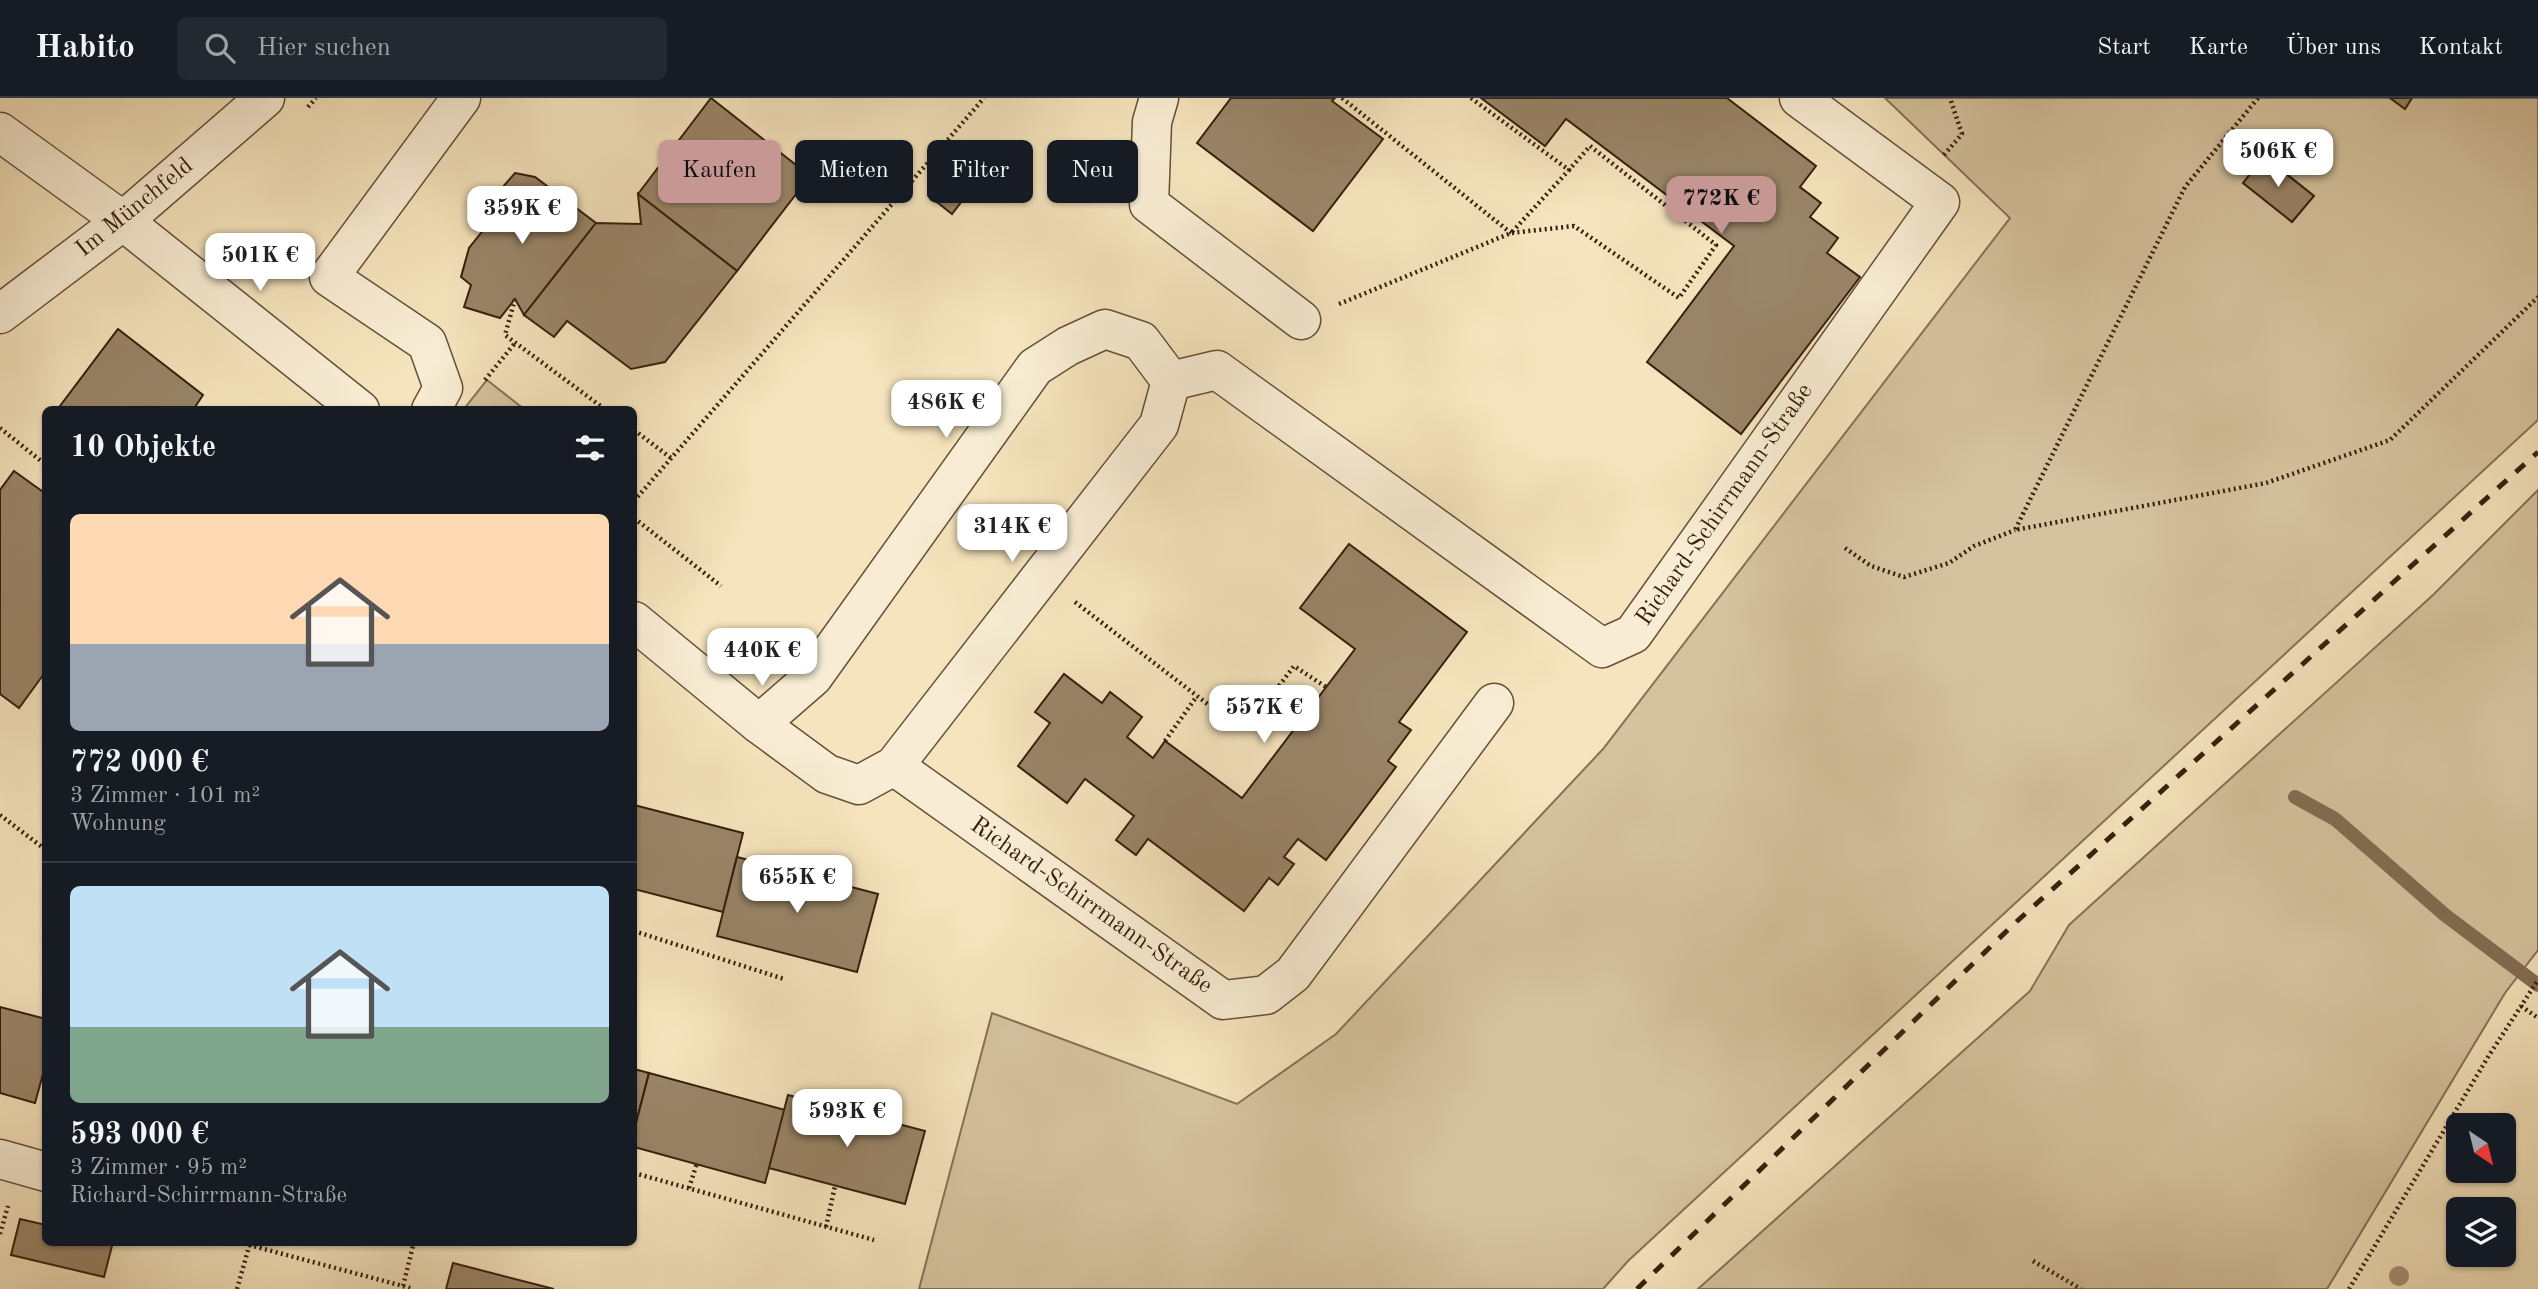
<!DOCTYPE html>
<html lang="de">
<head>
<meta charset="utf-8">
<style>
  body { margin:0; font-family:"Old Standard TT",serif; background:#242831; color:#f1f3f6; height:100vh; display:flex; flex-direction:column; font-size:26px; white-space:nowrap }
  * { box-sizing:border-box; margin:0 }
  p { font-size:23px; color:#9ea1a6 }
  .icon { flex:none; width:38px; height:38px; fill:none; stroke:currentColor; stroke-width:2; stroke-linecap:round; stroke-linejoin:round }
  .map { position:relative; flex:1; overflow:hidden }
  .panel { position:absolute; left:42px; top:308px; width:595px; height:840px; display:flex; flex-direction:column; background:#171b24; border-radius:10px; box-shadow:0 2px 5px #0004 }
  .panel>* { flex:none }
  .banner { position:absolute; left:658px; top:42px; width:665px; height:63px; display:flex; gap:14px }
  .needle { width:46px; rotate:145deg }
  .tools { position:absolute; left:2446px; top:1015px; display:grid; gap:14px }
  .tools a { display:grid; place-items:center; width:70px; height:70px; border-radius:10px; background:#171b24; box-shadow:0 2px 5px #0004; font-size:35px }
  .price { position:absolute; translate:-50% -60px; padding:0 16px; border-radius:14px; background:#fff; color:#222; font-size:23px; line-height:46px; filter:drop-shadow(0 2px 4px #0008) }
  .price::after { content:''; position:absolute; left:50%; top:42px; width:21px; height:16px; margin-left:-10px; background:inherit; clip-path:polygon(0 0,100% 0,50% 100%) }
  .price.current { background:#c59692; color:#111 }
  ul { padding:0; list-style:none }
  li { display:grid; align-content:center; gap:14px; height:371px; padding:0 28px }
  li+li { border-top:2px solid #363941 }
  li span { display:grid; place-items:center; height:217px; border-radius:10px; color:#555 }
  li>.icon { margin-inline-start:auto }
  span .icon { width:126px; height:126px; fill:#fffc; stroke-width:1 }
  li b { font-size:30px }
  h2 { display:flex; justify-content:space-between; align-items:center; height:84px; padding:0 28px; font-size:30px }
  .tag { padding:0 24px; border-radius:10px; background:#171b24; box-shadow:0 2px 5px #0004; font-size:24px; line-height:63px }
  .tag.current { background:#c59692; color:#111 }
  header { display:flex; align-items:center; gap:42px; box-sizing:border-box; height:98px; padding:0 35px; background:#171b24; border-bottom:2px solid #363941 }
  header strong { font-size:33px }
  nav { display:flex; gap:38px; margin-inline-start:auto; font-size:24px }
  .search { width:490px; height:63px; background:#242831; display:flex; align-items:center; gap:18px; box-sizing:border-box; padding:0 24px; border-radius:10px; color:#9ea1a6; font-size:26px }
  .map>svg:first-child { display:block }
  .green { fill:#d5c39f; stroke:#867156; stroke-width:2 }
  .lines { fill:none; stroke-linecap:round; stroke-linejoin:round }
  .stream { stroke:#826d52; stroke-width:14 }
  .building { fill:#998568; stroke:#361f0c; stroke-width:2 }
  .minor-casing { stroke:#665038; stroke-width:41 }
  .path { stroke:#361f0c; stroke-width:4.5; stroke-dasharray:2 3.5; stroke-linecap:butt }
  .minor { stroke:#f8edd4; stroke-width:38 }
  .rail { stroke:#361f0c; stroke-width:5; stroke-dasharray:12 12; stroke-linecap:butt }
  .tree { fill:#a69374 }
  .labels { text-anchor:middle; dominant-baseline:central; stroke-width:5; stroke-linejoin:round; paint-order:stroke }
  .street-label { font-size:24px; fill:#361f0c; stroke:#f8edd4 }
</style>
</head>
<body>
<header>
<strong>Habito</strong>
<div class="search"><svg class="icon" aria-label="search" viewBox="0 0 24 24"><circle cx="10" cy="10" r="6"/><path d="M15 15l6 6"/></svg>Hier suchen</div>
<nav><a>Start</a><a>Karte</a><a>Über uns</a><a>Kontakt</a></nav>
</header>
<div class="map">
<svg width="2538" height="1191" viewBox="0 0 2538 1191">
  <rect width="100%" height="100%" fill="#f5e4bd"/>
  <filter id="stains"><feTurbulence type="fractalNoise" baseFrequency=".00286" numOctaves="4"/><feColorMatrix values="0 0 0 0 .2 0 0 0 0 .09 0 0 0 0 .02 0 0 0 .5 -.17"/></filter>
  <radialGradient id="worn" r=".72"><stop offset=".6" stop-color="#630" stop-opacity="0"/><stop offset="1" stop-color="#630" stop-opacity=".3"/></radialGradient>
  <g class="green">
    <polygon points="1885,0 2538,0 2538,322 1628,1163 1603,1191 919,1191 992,915 1237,1006 1336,936 1603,651 2010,120"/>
    <polygon points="487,282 524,311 464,311"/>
    <polygon points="2538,392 2538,852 2505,895 2327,1191 1698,1191 2030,893 2069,827 2433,497"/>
  </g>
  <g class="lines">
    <polyline class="stream" points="2295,699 2335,721 2445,817 2538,887"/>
  </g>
  <g class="building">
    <polygon points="711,0 810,78 737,173 638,96"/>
    <polygon points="1231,0 1335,0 1332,3 1383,41 1313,133 1197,45"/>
    <polygon points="1481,0 1727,0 1816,68 1800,89 1821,105 1810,119 1838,140 1827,155 1860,179 1741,336 1647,264 1734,148 1566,21 1545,48"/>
    <polygon points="2390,0 2412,0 2405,11"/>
    <polygon points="2264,58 2314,98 2292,124 2243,85"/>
    <polygon points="515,75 535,79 596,125 524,217 515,201 500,220 464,209 471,187 461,179 469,150 489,125 487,107"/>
    <polygon points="938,84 962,103 952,116 928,97"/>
    <polygon points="638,96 737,173 665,264 631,271 567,223 554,239 524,217 596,125 641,126"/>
    <polygon points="118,231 203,297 193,312 57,312"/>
    <polygon points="14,373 46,396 46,573 19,610 0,596 0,392"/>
    <polygon points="1349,446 1467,534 1399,624 1411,632 1388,663 1396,669 1326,762 1298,741 1284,759 1294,766 1278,787 1269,780 1244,813 1148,741 1136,757 1116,742 1134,718 1085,681 1067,705 1018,668 1050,625 1035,614 1064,576 1102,605 1110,594 1142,619 1127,639 1153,660 1165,643 1242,700 1355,551 1300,510"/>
    <polygon points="634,707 743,735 723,814 634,791"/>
    <polygon points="737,759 878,796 857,874 717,838"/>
    <polygon points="0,909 46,921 46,965 35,1005 0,995"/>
    <polygon points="634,971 649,975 634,1033"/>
    <polygon points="649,975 785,1012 765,1085 634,1049 634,1033"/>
    <polygon points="788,997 925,1033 905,1106 769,1070"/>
    <polygon points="20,1121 46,1127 46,1144 113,1144 104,1179 11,1157"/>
    <polygon points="453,1165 554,1191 446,1191"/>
  </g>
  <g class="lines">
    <g class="minor-casing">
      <g id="minor">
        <polyline points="1159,0 1152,24 1149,106 1301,222"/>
        <polyline points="0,34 123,123 360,312"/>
        <polyline points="0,216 123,123 265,0"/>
        <polyline points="1171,283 1217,272 1602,550 1633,536 1940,104 1799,0"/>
        <polyline points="431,312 443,290 427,245 329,179 461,0"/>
        <polyline points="634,523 759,626 827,676 859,687 894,668 1159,327 1171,283"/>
        <polyline points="759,626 813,579 1035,269 1068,248 1105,231 1141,243 1171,283"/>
        <polyline points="894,668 1223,902 1266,897 1293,876 1494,605"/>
        <polyline points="0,1061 46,1074"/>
      </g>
    </g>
    <g class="path">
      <polyline points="1342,0 1511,135"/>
      <polyline points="1471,0 1569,72 1512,134"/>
      <polyline points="2258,0 2185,89 2015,432 2266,385 2390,342 2538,199"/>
      <polyline points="308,9 316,0"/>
      <polyline points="1944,57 1962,36 1950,0"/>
      <polyline points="515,201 505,237 606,312"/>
      <polyline points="1339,206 1511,135 1574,128 1679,200 1716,147 1590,48 1569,72"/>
      <polyline points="485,282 515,245"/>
      <polyline points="0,330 46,367"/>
      <polyline points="634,332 671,360"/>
      <polyline points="634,403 984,0"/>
      <polyline points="634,420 721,488"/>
      <polyline points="1845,450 1871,468 1904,479 1949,465 1974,448 2015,432"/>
      <polyline points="1075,504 1227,621 1244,622 1264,608 1294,568 1326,589"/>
      <polyline points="1165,643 1197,598"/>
      <polyline points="0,717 46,752"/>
      <polyline points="634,833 784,881"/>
      <polyline points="2521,908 2538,920"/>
      <polyline points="634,1075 874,1142"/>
      <polyline points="689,1090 697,1065"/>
      <polyline points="826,1129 835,1088"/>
      <polyline points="0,1136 8,1108"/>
      <polyline points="249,1147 403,1188 414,1144"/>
      <polyline points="2033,1163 2081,1191"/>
      <polyline points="403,1188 413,1191"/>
      <polyline points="237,1191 250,1145"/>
      <polyline points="2349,1191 2488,959 2538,882"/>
    </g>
    <use href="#minor" class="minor"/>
    <polyline class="rail" points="1637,1191 2015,825 2538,354"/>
  </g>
  <circle class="tree" cx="2399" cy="1178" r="10"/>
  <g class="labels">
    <g class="street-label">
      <text transform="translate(135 110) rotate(-39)">Im Münchfeld</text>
      <text transform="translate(1725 407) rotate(-55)">Richard-Schirrmann-Straße</text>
      <text transform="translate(1091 808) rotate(35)">Richard-Schirrmann-Straße</text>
    </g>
  </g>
  <rect width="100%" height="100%" filter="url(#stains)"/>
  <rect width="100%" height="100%" fill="url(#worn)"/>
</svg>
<div class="tools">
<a><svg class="needle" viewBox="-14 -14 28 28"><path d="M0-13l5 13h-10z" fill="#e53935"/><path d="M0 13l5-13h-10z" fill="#9ea1a6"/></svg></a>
<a><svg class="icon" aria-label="layers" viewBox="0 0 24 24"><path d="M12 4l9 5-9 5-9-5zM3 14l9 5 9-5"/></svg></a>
</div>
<b class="price" style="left:2278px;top:91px">506K €</b>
<b class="price current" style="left:1721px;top:138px">772K €</b>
<b class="price" style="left:522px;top:148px">359K €</b>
<b class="price" style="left:260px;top:195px">501K €</b>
<b class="price" style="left:946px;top:342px">486K €</b>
<b class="price" style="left:1012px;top:466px">314K €</b>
<b class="price" style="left:762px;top:590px">440K €</b>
<b class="price" style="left:1264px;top:647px">557K €</b>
<b class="price" style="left:797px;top:817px">655K €</b>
<b class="price" style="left:847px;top:1051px">593K €</b>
<div class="banner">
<a class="tag current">Kaufen</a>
<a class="tag">Mieten</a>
<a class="tag">Filter</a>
<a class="tag">Neu</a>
</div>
<section class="panel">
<h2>10 Objekte<svg class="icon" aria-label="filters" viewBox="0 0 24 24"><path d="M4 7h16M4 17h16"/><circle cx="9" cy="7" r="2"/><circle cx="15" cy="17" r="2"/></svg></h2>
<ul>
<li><span style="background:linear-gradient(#ffd9b3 60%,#9aa5b1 0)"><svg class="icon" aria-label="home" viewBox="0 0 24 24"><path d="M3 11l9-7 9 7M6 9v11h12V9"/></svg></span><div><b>772 000 €</b><p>3 Zimmer · 101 m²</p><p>Wohnung</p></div></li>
<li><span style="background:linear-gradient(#bfe0f5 65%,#7fa58c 0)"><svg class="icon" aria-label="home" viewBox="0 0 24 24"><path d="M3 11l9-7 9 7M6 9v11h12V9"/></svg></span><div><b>593 000 €</b><p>3 Zimmer · 95 m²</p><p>Richard-Schirrmann-Straße</p></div></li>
</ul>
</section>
</div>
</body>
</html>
